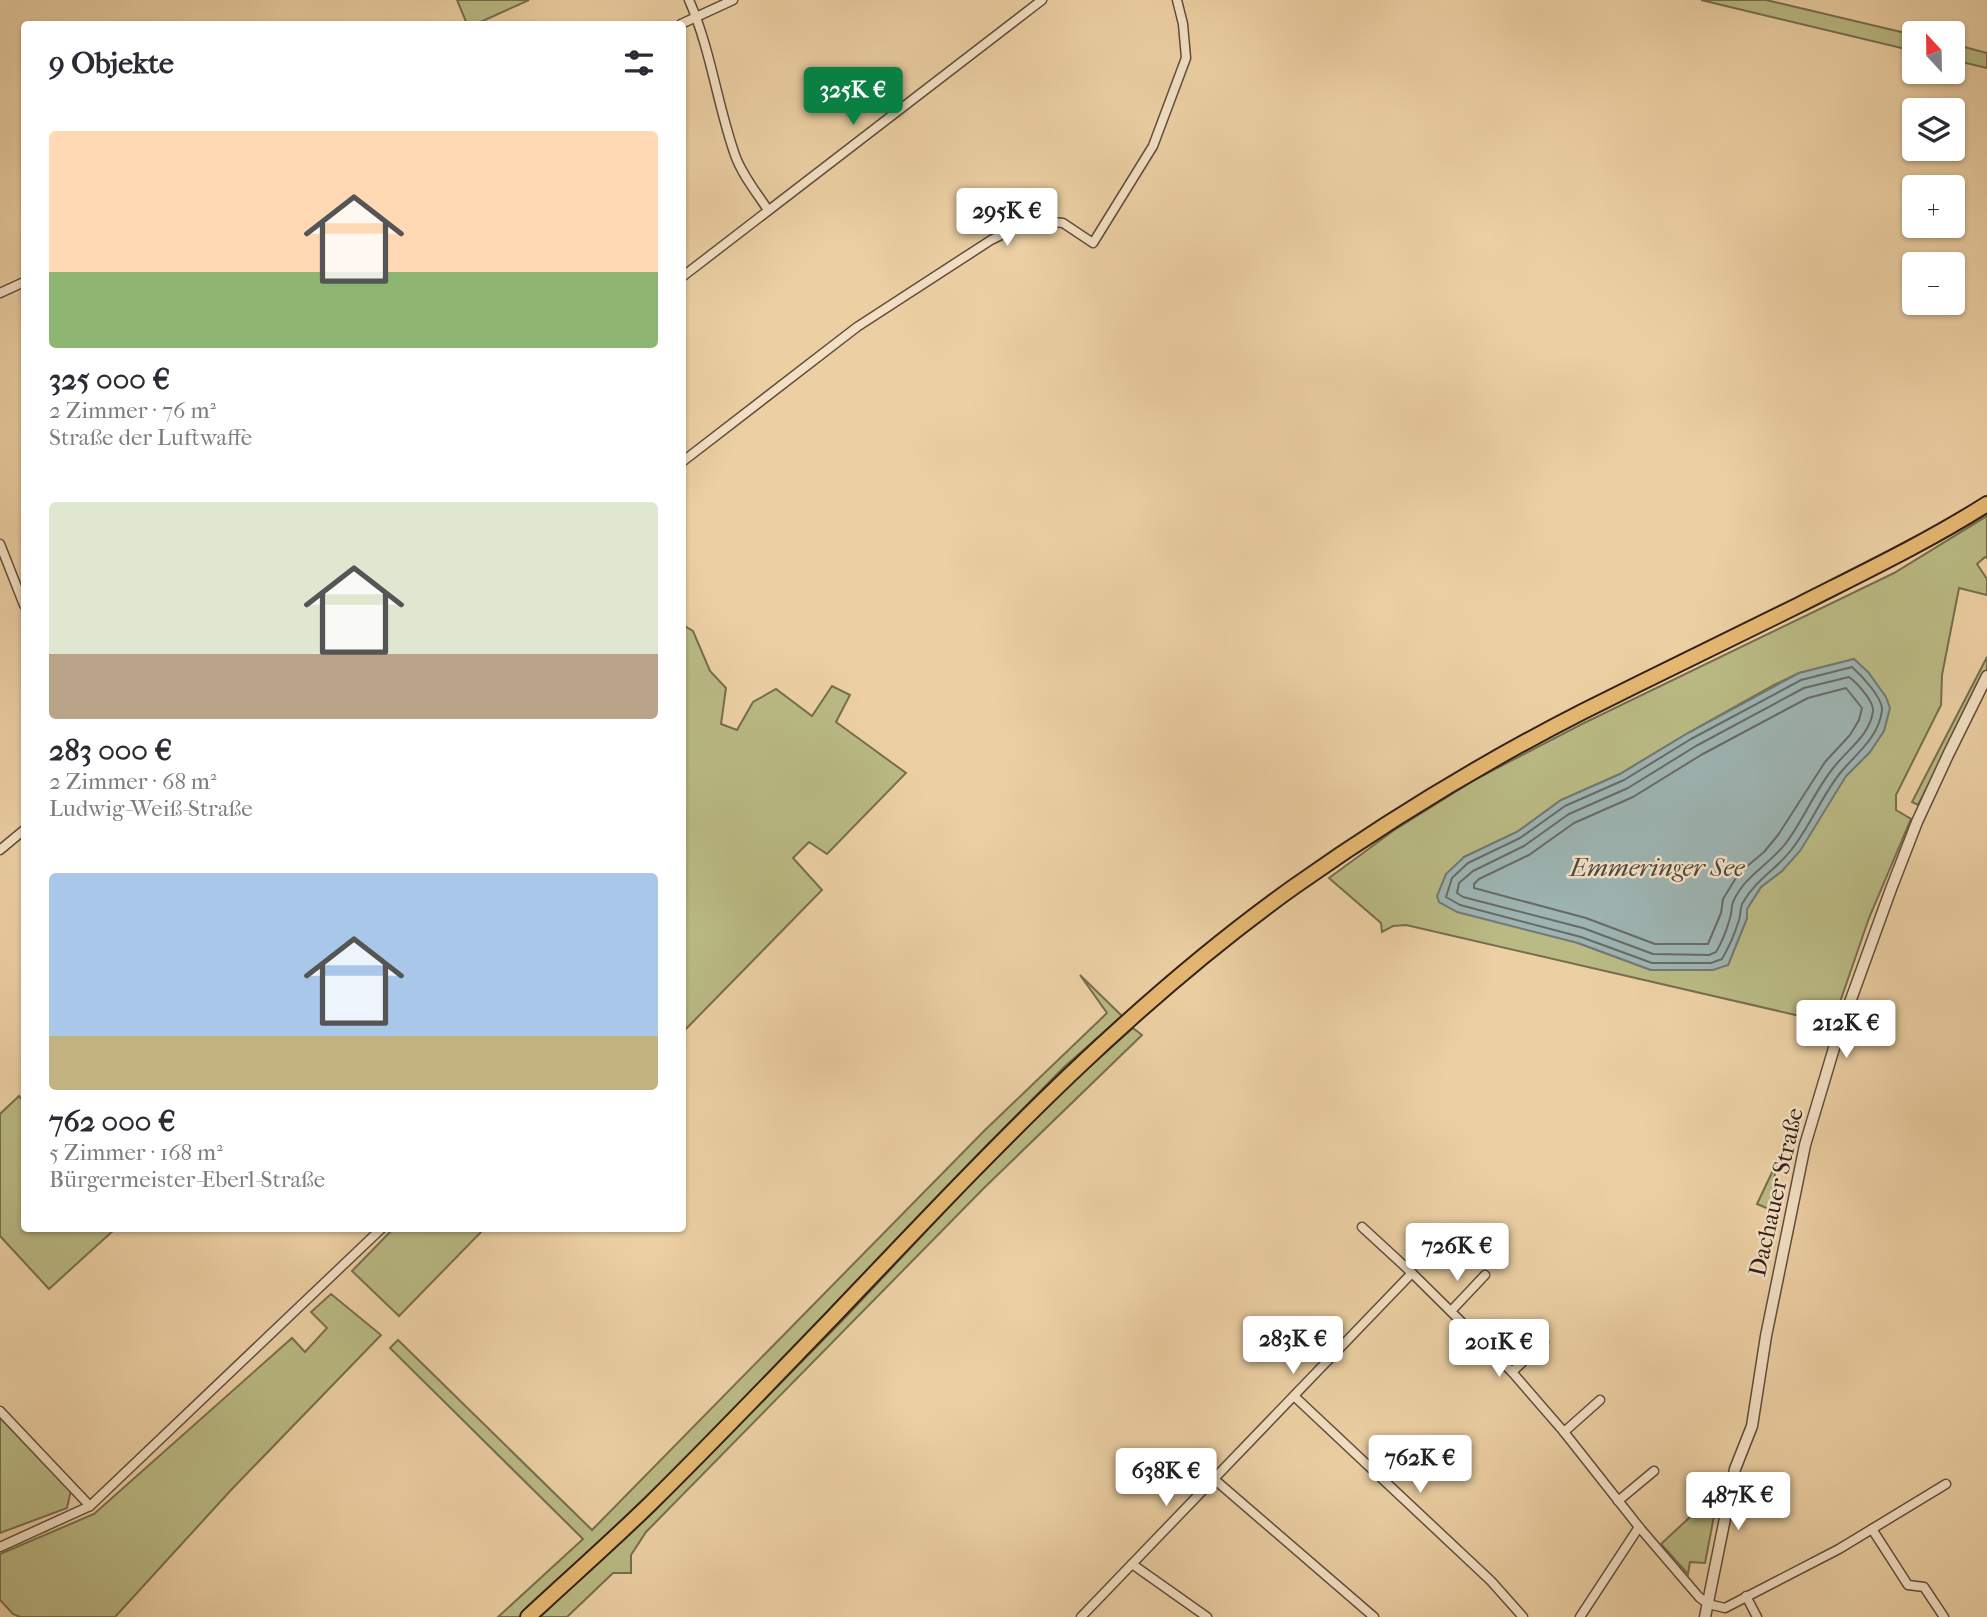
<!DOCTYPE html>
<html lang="de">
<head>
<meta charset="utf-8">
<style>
  body { margin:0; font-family:"IM FELL French Canon",serif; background:#f2f2f3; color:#2b2b33; height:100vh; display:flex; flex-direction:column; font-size:26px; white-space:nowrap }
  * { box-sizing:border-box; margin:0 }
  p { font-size:23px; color:#7c7c81 }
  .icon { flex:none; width:38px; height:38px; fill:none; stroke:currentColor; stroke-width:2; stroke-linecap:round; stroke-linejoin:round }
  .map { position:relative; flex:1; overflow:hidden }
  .side { position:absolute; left:21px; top:21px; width:665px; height:1211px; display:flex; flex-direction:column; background:#fff; border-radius:7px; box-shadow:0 2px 5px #0004 }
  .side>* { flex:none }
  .needle { width:46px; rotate:338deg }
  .controls { position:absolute; left:1902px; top:21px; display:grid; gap:14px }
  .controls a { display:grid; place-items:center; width:63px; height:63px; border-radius:7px; background:#fff; box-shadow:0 2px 5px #0004; font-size:35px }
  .price { position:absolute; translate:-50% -60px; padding:0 16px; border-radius:7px; background:#fff; color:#222; font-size:23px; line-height:46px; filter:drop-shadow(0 2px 4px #0008) }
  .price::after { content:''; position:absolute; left:50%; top:42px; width:21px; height:16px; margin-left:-10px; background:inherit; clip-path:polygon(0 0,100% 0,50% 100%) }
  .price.selected { background:#0b8043; color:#fff }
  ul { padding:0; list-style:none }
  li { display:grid; align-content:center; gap:14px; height:371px; padding:0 28px }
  li span { display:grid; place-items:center; height:217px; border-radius:7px; color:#555 }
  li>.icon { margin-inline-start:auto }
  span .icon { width:126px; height:126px; fill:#fffc; stroke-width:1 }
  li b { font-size:30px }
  h2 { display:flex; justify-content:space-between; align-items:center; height:84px; padding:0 28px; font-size:30px }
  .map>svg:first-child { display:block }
  .green { fill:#baba84; stroke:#766e4e; stroke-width:2; fill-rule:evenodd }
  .water { fill:#9db4b2; stroke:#727975; stroke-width:2 }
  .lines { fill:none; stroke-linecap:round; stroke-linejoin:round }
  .shore { stroke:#686a66; stroke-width:2 }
  .minor-casing { stroke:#604d3c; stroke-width:11 }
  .tertiary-casing { stroke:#604d3c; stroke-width:13 }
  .trunk-casing { stroke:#322119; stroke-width:18 }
  .minor { stroke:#f3e0c4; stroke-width:8 }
  .tertiary { stroke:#f3e0c4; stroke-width:10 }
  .trunk { stroke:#e6b872; stroke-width:14 }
  .labels { text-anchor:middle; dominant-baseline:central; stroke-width:5; stroke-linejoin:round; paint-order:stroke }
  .street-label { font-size:24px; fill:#322119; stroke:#f3e0c4 }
  .water-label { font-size:26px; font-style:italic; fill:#4d463f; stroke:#f3e0c4 }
</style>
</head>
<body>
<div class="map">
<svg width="1987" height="1617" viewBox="0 0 1987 1617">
  <rect width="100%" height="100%" fill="#ecd0a4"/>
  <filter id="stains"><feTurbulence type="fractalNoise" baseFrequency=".00286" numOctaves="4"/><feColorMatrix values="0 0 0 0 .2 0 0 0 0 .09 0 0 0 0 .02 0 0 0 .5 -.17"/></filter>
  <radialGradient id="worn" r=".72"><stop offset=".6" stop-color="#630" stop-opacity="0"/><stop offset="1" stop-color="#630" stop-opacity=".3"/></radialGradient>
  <g class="green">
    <polygon points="457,0 529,0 476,24 467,24"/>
    <polygon points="1701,0 1766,0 1914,35 1914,51"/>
    <polygon points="1953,44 1987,53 1987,68 1953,60"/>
    <path d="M 1987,516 L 1987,558 L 1985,557 L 1977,564 L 1987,579 L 1987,595 L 1959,588 L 1942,675 L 1941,705 L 1896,795 L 1896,810 L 1911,819 L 1869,918 L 1830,1031 L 1813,1019 L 1406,925 L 1393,926 L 1382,932 L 1381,923 L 1329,878 L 1393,831 L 1476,779 L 1582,724 L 1894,573 ZM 1854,659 L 1870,752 L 1846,776 L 1782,871 L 1761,887 L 1747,909 L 1747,918 L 1728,965 L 1651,970 L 1578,943 L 1464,857 L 1517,832 L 1561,800 L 1620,774 L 1688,733 L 1774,685 L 1799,673 Z"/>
    <polygon points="683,625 693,631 710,671 726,688 721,724 737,730 753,702 776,689 812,716 832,686 850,695 836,722 906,773 827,854 809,842 793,858 822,890 683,1032"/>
    <polygon points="1987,657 1987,670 1918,805 1912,802"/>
    <polygon points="1080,975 1122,1016 1063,1068 971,1162 834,1310 643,1502 519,1617 498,1617 583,1539 390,1348 398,1340 592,1530 984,1131 1107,1013"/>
    <polygon points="1133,1028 1142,1035 984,1188 646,1532 631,1555 631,1573 613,1573 567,1617 540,1617 654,1511 843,1320 979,1175 1078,1077"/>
    <polygon points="19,1096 24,1102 24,1228 115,1229 49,1289 0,1236 0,1114"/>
    <polygon points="1776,1164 1771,1210 1757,1204"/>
    <polygon points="393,1229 393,1228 484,1229 399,1316 352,1271"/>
    <polygon points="331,1294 381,1335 231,1490 115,1617 20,1617 13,1614 0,1600 0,1554 94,1514 292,1338 305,1352 327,1328 311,1312"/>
    <polygon points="0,1413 71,1490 67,1508 0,1533"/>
    <polygon points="1719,1490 1705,1563 1690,1562 1688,1574 1661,1544"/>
  </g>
  <polygon class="water" points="1854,659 1868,672 1886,697 1890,708 1884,731 1870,752 1846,776 1800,851 1782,871 1761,887 1747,909 1747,918 1728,965 1713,970 1651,970 1578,943 1457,912 1439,902 1437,896 1446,874 1464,857 1517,832 1561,800 1620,774 1688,733 1799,673"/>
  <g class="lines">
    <g class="shore">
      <path d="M 1852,667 C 1861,675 1883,698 1882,710 C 1879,737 1857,753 1841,772 C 1822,795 1811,825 1792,849 C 1776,870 1755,880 1742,904 C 1740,909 1741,914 1739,920 C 1735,933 1729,947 1722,959 L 1711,963 L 1652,963 L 1581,937 L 1460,905 L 1446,897 L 1452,878 L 1468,863 L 1520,838 L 1565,806 L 1624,780 L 1691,739 L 1801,680 Z"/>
      <path d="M 1849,677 C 1856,682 1874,701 1873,711 C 1870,735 1848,749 1834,767 C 1815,790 1804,819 1786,843 C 1769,865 1744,876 1733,902 C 1731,907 1732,913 1730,918 C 1727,929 1722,942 1716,952 L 1709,955 L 1653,954 L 1583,928 L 1463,897 L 1457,893 L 1459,883 L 1473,871 L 1524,846 L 1569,814 L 1628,788 L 1696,746 L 1804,688 Z"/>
      <polygon points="1846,688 1862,708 1859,720 1850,735 1825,762 1778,835 1764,852 1739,873 1723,899 1721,913 1708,944 1655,944 1586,918 1474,888 1474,884 1479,879 1529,855 1574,823 1633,797 1701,755 1787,709 1808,698"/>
    </g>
    <g class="minor-casing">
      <g id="minor">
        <path d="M 689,0 C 711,50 717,104 735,155 C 742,175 757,193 768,210"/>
        <polyline points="681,24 733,0"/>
        <polyline points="682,277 1042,0"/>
        <polyline points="0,293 24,282"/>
        <polyline points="682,462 857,327 991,240 1032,220 1063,223 1093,243 1153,146 1186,58 1183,24 1177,0"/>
        <polyline points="0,544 24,605"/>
        <polyline points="0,850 24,830"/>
        <polyline points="1362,1227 1412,1273 1512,1372 1564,1432 1639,1527 1699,1597 1708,1604 1725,1608 1839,1549 1946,1484"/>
        <polyline points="1451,1311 1485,1275"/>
        <polyline points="1512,1372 1544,1342"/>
        <polyline points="1294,1396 1491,1581 1523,1617"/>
        <polyline points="0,1411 90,1506"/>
        <polyline points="1564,1432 1600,1400"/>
        <polyline points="1214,1479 1374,1617"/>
        <polyline points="1618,1501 1654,1471"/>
        <polyline points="1872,1529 1908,1585 1924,1587 1944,1617"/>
        <polyline points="0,1547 90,1506 382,1228"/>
        <polyline points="1132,1564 1207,1617"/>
        <polyline points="1746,1596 1757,1617"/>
        <polyline points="1081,1617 1412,1273"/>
        <polyline points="1580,1617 1639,1527"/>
      </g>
    </g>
    <g class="tertiary-casing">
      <polyline id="tertiary" points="1705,1617 1735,1469 1752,1426 1766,1336 1805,1145 1837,1038 1891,889 1917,822 1948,755 1987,676"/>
    </g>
    <g class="trunk-casing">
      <path id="trunk" d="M 528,1617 C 569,1579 611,1542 651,1503 C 713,1442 773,1379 833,1317 C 979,1164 1122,1009 1295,886 C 1387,821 1482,763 1582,712 C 1654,676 1726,641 1799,605 C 1862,573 1927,542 1987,504"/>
    </g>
    <use href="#minor" class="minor"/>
    <use href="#tertiary" class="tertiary"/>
    <use href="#trunk" class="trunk"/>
  </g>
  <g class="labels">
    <g class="street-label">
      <text transform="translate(1776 1192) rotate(-77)">Dachauer Straße</text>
    </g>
    <g class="water-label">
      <text x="1657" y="867">Emmeringer See</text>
    </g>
  </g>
  <rect width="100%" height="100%" filter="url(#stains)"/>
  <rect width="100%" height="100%" fill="url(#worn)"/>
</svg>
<div class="controls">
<a><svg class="needle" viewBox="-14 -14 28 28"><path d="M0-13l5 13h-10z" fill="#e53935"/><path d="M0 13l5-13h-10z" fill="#7c7c81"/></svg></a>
<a><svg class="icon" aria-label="layers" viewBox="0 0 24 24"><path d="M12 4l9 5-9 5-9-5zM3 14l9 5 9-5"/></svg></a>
<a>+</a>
<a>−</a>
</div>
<b class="price selected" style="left:853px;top:127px">325K €</b>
<b class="price" style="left:1007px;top:248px">295K €</b>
<b class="price" style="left:1846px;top:1060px">212K €</b>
<b class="price" style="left:1457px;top:1283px">726K €</b>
<b class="price" style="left:1293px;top:1376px">283K €</b>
<b class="price" style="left:1499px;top:1379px">201K €</b>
<b class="price" style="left:1420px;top:1495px">762K €</b>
<b class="price" style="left:1166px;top:1508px">638K €</b>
<b class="price" style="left:1738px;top:1532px">487K €</b>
<section class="side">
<h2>9 Objekte<svg class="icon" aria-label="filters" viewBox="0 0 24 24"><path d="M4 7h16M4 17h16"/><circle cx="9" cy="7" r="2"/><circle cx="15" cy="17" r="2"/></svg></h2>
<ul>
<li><span style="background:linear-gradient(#ffd9b3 65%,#8fb573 0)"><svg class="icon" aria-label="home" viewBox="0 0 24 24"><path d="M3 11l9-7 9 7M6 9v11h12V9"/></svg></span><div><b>325 000 €</b><p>2 Zimmer · 76 m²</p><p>Straße der Luftwaffe</p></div></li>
<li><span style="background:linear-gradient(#dfe7d0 70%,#b9a48a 0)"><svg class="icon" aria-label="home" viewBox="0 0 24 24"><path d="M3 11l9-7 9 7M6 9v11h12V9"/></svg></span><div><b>283 000 €</b><p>2 Zimmer · 68 m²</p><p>Ludwig-Weiß-Straße</p></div></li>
<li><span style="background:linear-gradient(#a9c7e8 75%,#c2b280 0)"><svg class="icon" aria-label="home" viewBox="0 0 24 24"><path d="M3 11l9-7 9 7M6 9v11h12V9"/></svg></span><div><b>762 000 €</b><p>5 Zimmer · 168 m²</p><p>Bürgermeister-Eberl-Straße</p></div></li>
</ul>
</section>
</div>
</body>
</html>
